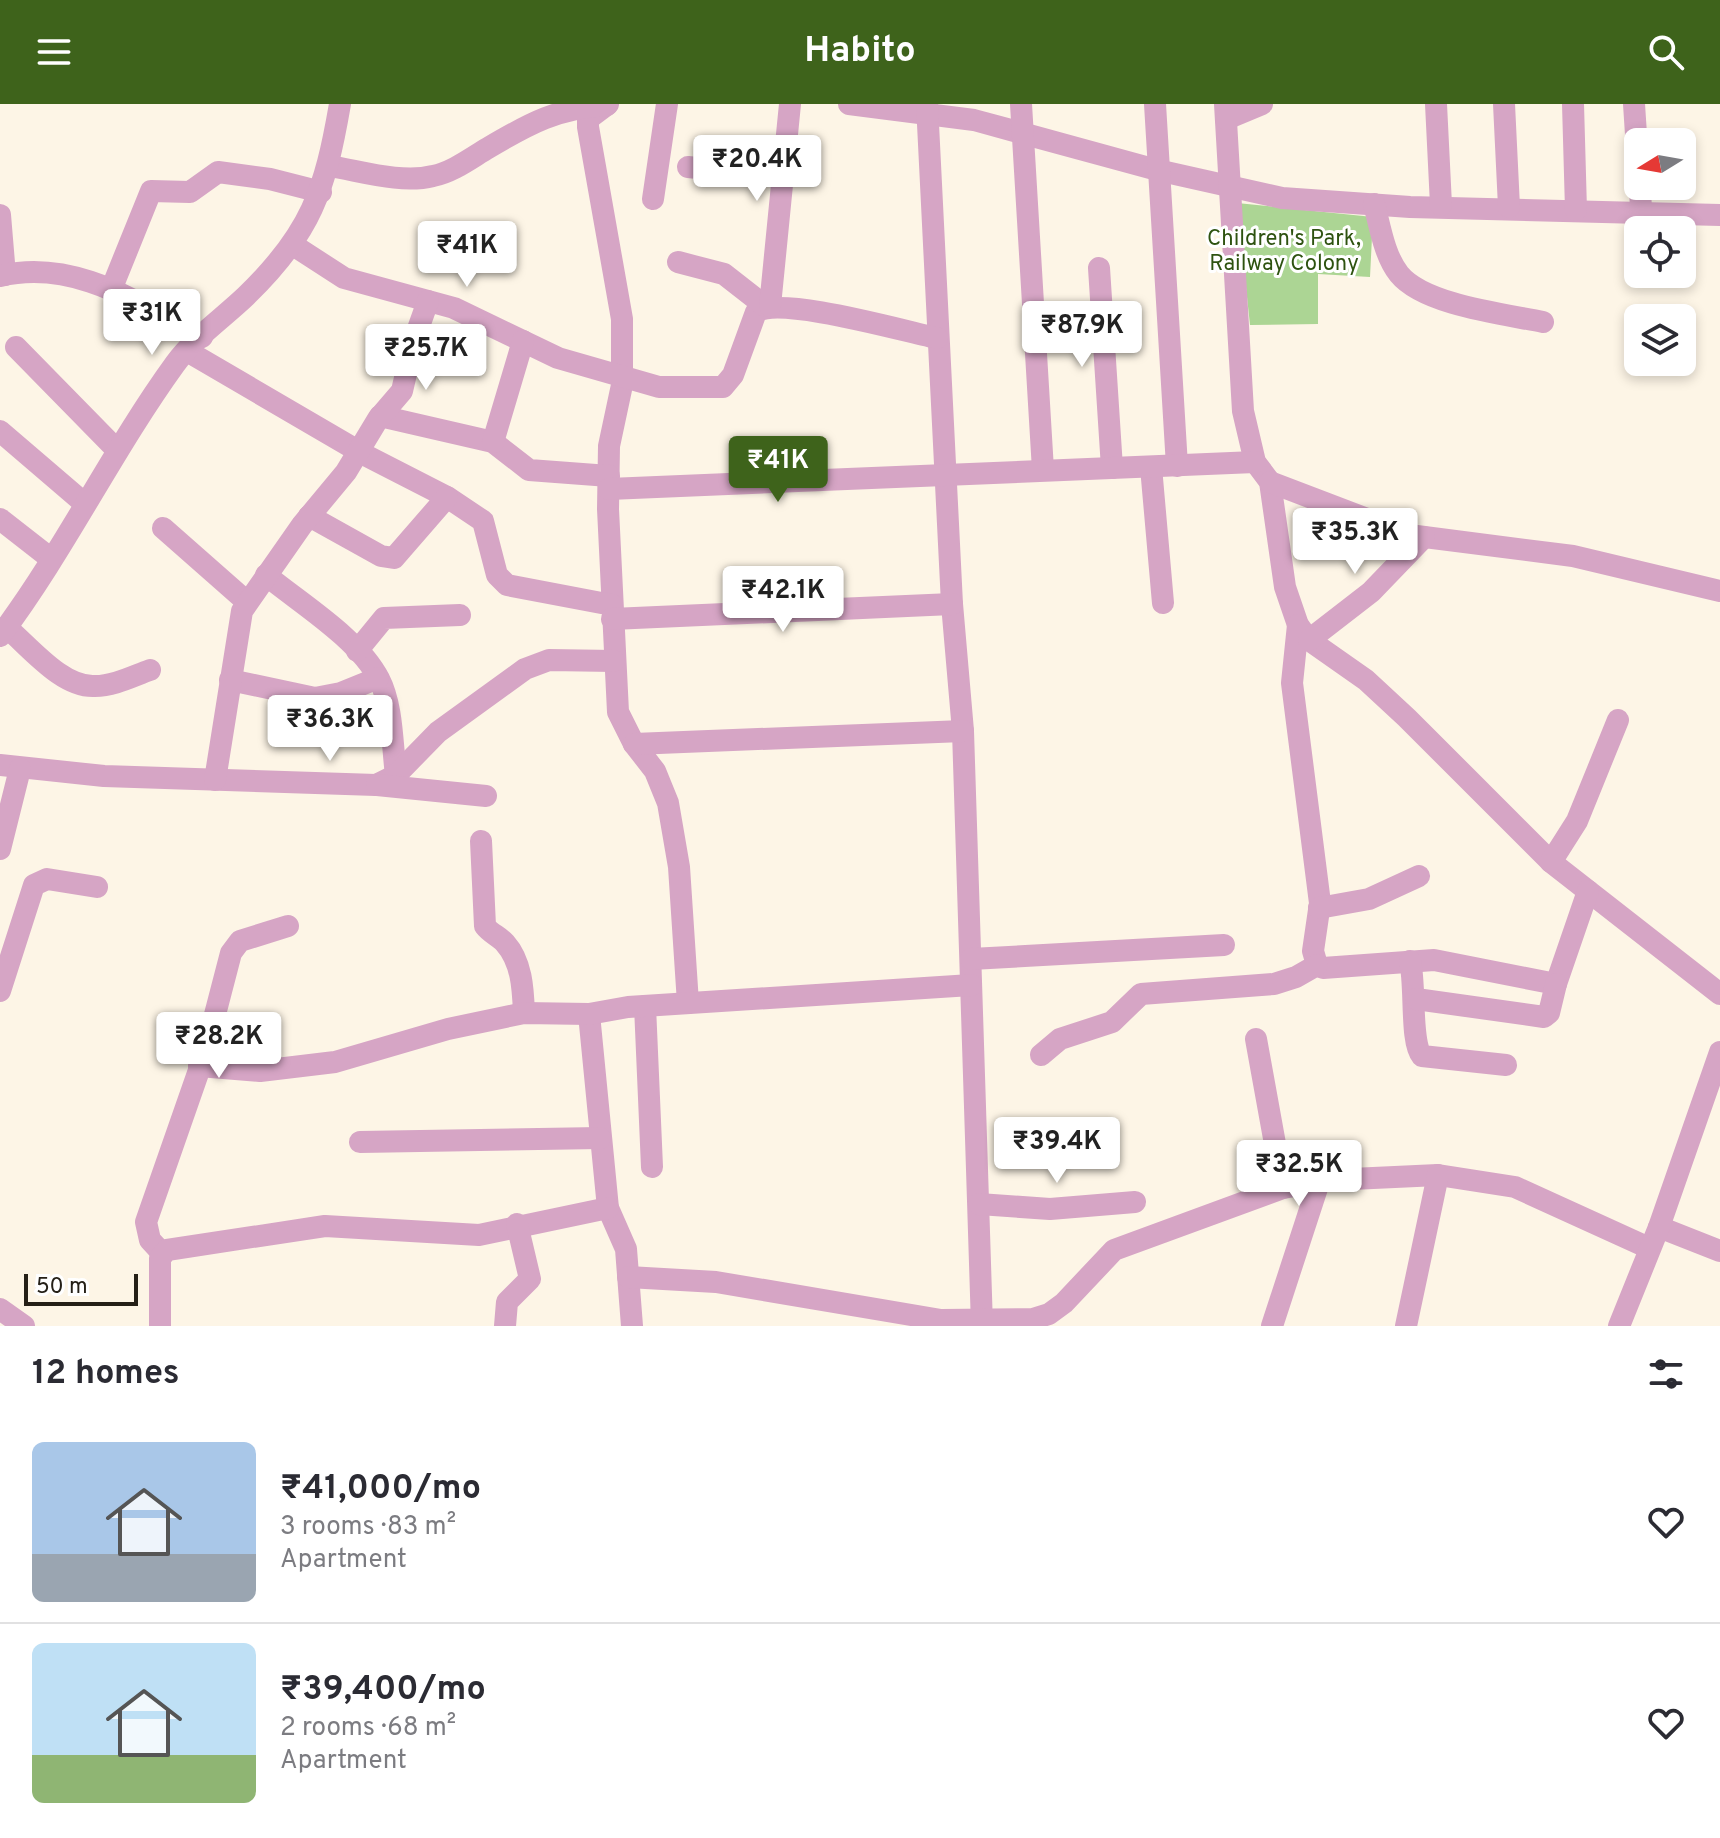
<!DOCTYPE html>
<html lang="en">
<head>
<meta charset="utf-8">
<style>
  body { margin:0; font-family:Overpass,sans-serif; background:#f2f2f3; color:#2b2b33; height:100vh; display:flex; flex-direction:column; font-size:30px; white-space:nowrap }
  * { box-sizing:border-box; margin:0 }
  p { font-size:26px; color:#7c7c81 }
  .icon { flex:none; width:44px; height:44px; fill:none; stroke:currentColor; stroke-width:2; stroke-linecap:round; stroke-linejoin:round }
  .map { position:relative; height:1222px; overflow:hidden }
  .drawer { display:flex; flex-direction:column; background:#fff; flex:1 }
  .drawer>* { flex:none }
  .needle { width:52px; rotate:259deg }
  .tools { position:absolute; left:1624px; top:24px; display:grid; gap:16px }
  .tools a { display:grid; place-items:center; width:72px; height:72px; border-radius:12px; background:#fff; box-shadow:0 4px 12px #0003; font-size:40px }
  .scale { position:absolute; left:24px; bottom:20px; width:114px; box-sizing:border-box; padding-left:8px; border:4px solid #252017; border-top:0; font-size:22px; line-height:28px; white-space:nowrap; color:#252017; -webkit-text-stroke:6px #fff; paint-order:stroke }
  .price { position:absolute; translate:-50% -68px; padding:0 18px; border-radius:8px; background:#fff; color:#222; font-size:26px; line-height:52px; filter:drop-shadow(0 2px 4px #0008) }
  .price::after { content:''; position:absolute; left:50%; top:48px; width:24px; height:18px; margin-left:-12px; background:inherit; clip-path:polygon(0 0,100% 0,50% 100%) }
  .price.active { background:#3e631b; color:#fff }
  ul { padding:0; list-style:none }
  li { display:flex; align-items:center; gap:24px; height:200px; padding:0 32px }
  li+li { border-top:2px solid #e1e1e2 }
  li span { display:grid; place-items:center; flex:none; width:224px; height:160px; border-radius:12px; color:#555 }
  li>.icon { margin-inline-start:auto }
  span .icon { width:96px; height:96px; fill:#fffc; stroke-width:1 }
  li b { font-size:34px }
  h2 { display:flex; justify-content:space-between; align-items:center; height:96px; padding:0 32px; font-size:34px }
  header { display:flex; justify-content:space-between; align-items:center; height:104px; padding:0 32px; background:#3e631b; color:#fff; font-size:36px; font-weight:700 }
  .map>svg:first-child { display:block }
  .green { fill:#acd594 }
  .lines { fill:none; stroke-linecap:round; stroke-linejoin:round }
  .minor { stroke:#d6a5c5; stroke-width:22 }
  .labels { text-anchor:middle; dominant-baseline:central; stroke-width:6; stroke-linejoin:round; paint-order:stroke }
  .park-label { font-size:22px; fill:#2e5310; stroke:#fff }
</style>
</head>
<body>
<header><svg class="icon" aria-label="menu" viewBox="0 0 24 24"><path d="M4 6h16M4 12h16M4 18h16"/></svg>Habito<svg class="icon" aria-label="search" viewBox="0 0 24 24"><circle cx="10" cy="10" r="6"/><path d="M15 15l6 6"/></svg></header>
<div class="map">
<svg width="1720" height="1222" viewBox="0 0 1720 1222">
  <rect width="100%" height="100%" fill="#fdf5e6"/>
  <polygon class="green" points="1237,99 1373,113 1370,173 1318,170 1318,220 1250,221"/>
  <g class="lines">
    <g class="minor">
      <polyline points="608,0 588,15 588,23 622,215 622,281 609,342 608,405 618,608 634,640 655,667 668,699 679,763 688,899"/>
      <polyline points="849,0 974,16 1157,66 1282,94 1410,103 1720,111"/>
      <polyline points="927,0 952,500 963,627 982,1222"/>
      <polyline points="1021,0 1043,366"/>
      <polyline points="1155,0 1177,362"/>
      <polyline points="1225,0 1243,307 1255,358 1270,378 1285,483 1298,521 1309,536 1366,576 1407,614 1551,758 1720,890"/>
      <polyline points="1436,0 1441,101"/>
      <polyline points="1504,0 1509,103"/>
      <polyline points="1573,0 1576,106"/>
      <polyline points="1634,0 1638,61"/>
      <polyline points="1226,15 1262,0"/>
      <path d="M 329,62 C 361,67 401,80 433,72 C 453,68 471,54 488,44 C 530,19 558,4 607,1"/>
      <polyline points="688,63 783,73"/>
      <polyline points="1640,82 1641,108"/>
      <polyline points="653,95 667,0"/>
      <path d="M 1374,100 C 1380,122 1384,151 1399,170 C 1424,201 1504,210 1543,218"/>
      <polyline points="0,111 5,171"/>
      <path d="M 293,141 L 344,174 L 454,204 L 558,254 L 659,283 L 723,283 L 733,271 L 756,208 C 781,192 903,227 937,234"/>
      <polyline points="678,158 724,170 765,202"/>
      <polyline points="1099,164 1112,364"/>
      <path d="M 0,172 C 75,154 139,200 202,233"/>
      <polyline points="111,186 151,87 190,88 218,68 270,75 321,88"/>
      <polyline points="770,202 790,0"/>
      <polyline points="16,243 117,346"/>
      <polyline points="187,247 365,351 447,393 483,417 497,471 507,481 612,501"/>
      <polyline points="380,312 493,338 529,366 609,372"/>
      <polyline points="0,327 84,399"/>
      <polyline points="493,338 523,237"/>
      <polyline points="1151,363 1163,499"/>
      <polyline points="1270,378 1409,431 1573,452 1720,487"/>
      <polyline points="609,385 1255,358"/>
      <polyline points="309,412 381,452 394,454 447,393"/>
      <polyline points="0,415 50,454"/>
      <polyline points="163,424 247,498"/>
      <path d="M 266,471 C 300,499 359,535 379,575 C 393,602 392,641 396,671"/>
      <polyline points="612,515 952,500"/>
      <polyline points="1298,521 1292,579 1320,799 1313,847 1317,861 1323,864 1434,856 1556,880 1588,787"/>
      <path d="M 6,523 C 30,543 62,584 95,582 C 114,582 133,572 150,566"/>
      <path d="M 0,532 C 64,447 112,347 175,260 C 194,234 223,214 246,192 C 311,129 325,87 340,0"/>
      <polyline points="1309,536 1371,488 1424,433"/>
      <polyline points="357,547 384,514 460,511"/>
      <polyline points="230,576 315,594 341,589 378,574"/>
      <polyline points="634,640 963,627"/>
      <polyline points="0,661 104,672 376,681 396,671 438,628 525,565 549,556 614,557"/>
      <polyline points="215,676 242,507 302,421 346,368 378,315 402,287 413,239 428,197"/>
      <polyline points="377,681 486,692"/>
      <path d="M 481,737 L 485,822 C 491,830 499,832 505,839 C 522,858 523,885 524,909"/>
      <polyline points="0,745 20,665"/>
      <polyline points="1551,758 1577,717 1618,616"/>
      <polyline points="1319,804 1369,795 1419,772"/>
      <polyline points="971,855 1224,841"/>
      <path d="M 1410,857 C 1416,882 1410,938 1422,952 L 1506,961"/>
      <polyline points="0,887 34,781 47,775 97,783"/>
      <polyline points="1416,895 1544,913 1549,909 1556,880"/>
      <polyline points="645,902 652,1063"/>
      <polyline points="589,910 608,1104 626,1145 632,1222"/>
      <polyline points="1256,935 1283,1084"/>
      <polyline points="1041,951 1060,935 1112,918 1141,890 1274,880 1296,873 1317,861"/>
      <polyline points="199,962 260,967 335,958 448,925 524,909 589,910 628,903 971,881"/>
      <polyline points="360,1038 600,1034"/>
      <polyline points="979,1100 1050,1105 1135,1098"/>
      <polyline points="1659,1123 1720,1147"/>
      <polyline points="162,1149 150,1136 146,1118 205,949 231,849 240,837 288,822"/>
      <polyline points="628,1173 716,1178 941,1216 1033,1215 1049,1210 1064,1199 1114,1146 1283,1084 1330,1076 1438,1071 1515,1083 1649,1144"/>
      <polyline points="0,1205 24,1222"/>
      <polyline points="160,1222 160,1154 167,1146 325,1122 479,1131 608,1104"/>
      <polyline points="505,1222 507,1198 530,1175 517,1120"/>
      <polyline points="1272,1222 1319,1078"/>
      <polyline points="1406,1222 1438,1071"/>
      <polyline points="1619,1222 1659,1123 1720,948"/>
    </g>
  </g>
  <g class="labels">
    <g class="park-label">
      <text x="1284" y="135">Children's Park,<tspan x="1284" dy="25">Railway Colony</tspan></text>
    </g>
  </g>
</svg>
<div class="tools">
<a><svg class="needle" viewBox="-14 -14 28 28"><path d="M0-13l5 13h-10z" fill="#e53935"/><path d="M0 13l5-13h-10z" fill="#7c7c81"/></svg></a>
<a><svg class="icon" aria-label="locate" viewBox="0 0 24 24"><circle cx="12" cy="12" r="6"/><path d="M12 2v4M12 18v4M2 12h4M18 12h4"/></svg></a>
<a><svg class="icon" aria-label="layers" viewBox="0 0 24 24"><path d="M12 4l9 5-9 5-9-5zM3 14l9 5 9-5"/></svg></a>
</div>
<div class="scale">50 m</div>
<b class="price" style="left:757px;top:99px">₹20.4K</b>
<b class="price" style="left:467px;top:185px">₹41K</b>
<b class="price" style="left:152px;top:253px">₹31K</b>
<b class="price" style="left:1082px;top:265px">₹87.9K</b>
<b class="price" style="left:426px;top:288px">₹25.7K</b>
<b class="price active" style="left:778px;top:400px">₹41K</b>
<b class="price" style="left:1355px;top:472px">₹35.3K</b>
<b class="price" style="left:783px;top:530px">₹42.1K</b>
<b class="price" style="left:330px;top:659px">₹36.3K</b>
<b class="price" style="left:219px;top:976px">₹28.2K</b>
<b class="price" style="left:1057px;top:1081px">₹39.4K</b>
<b class="price" style="left:1299px;top:1104px">₹32.5K</b>
</div>
<section class="drawer">
<h2>12 homes<svg class="icon" aria-label="filters" viewBox="0 0 24 24"><path d="M4 7h16M4 17h16"/><circle cx="9" cy="7" r="2"/><circle cx="15" cy="17" r="2"/></svg></h2>
<ul>
<li><span style="background:linear-gradient(#a9c7e8 70%,#9aa5b1 0)"><svg class="icon" aria-label="home" viewBox="0 0 24 24"><path d="M3 11l9-7 9 7M6 9v11h12V9"/></svg></span><div><b>₹41,000/mo</b><p>3 rooms · 83 m²</p><p>Apartment</p></div><svg class="icon" aria-label="heart" viewBox="0 0 24 24"><path d="M12 20l-8-8c-3-5 5-10 8-4 3-6 11-1 8 4z"/></svg></li>
<li><span style="background:linear-gradient(#bfe0f5 70%,#8fb573 0)"><svg class="icon" aria-label="home" viewBox="0 0 24 24"><path d="M3 11l9-7 9 7M6 9v11h12V9"/></svg></span><div><b>₹39,400/mo</b><p>2 rooms · 68 m²</p><p>Apartment</p></div><svg class="icon" aria-label="heart" viewBox="0 0 24 24"><path d="M12 20l-8-8c-3-5 5-10 8-4 3-6 11-1 8 4z"/></svg></li>
</ul>
</section>
</body>
</html>
